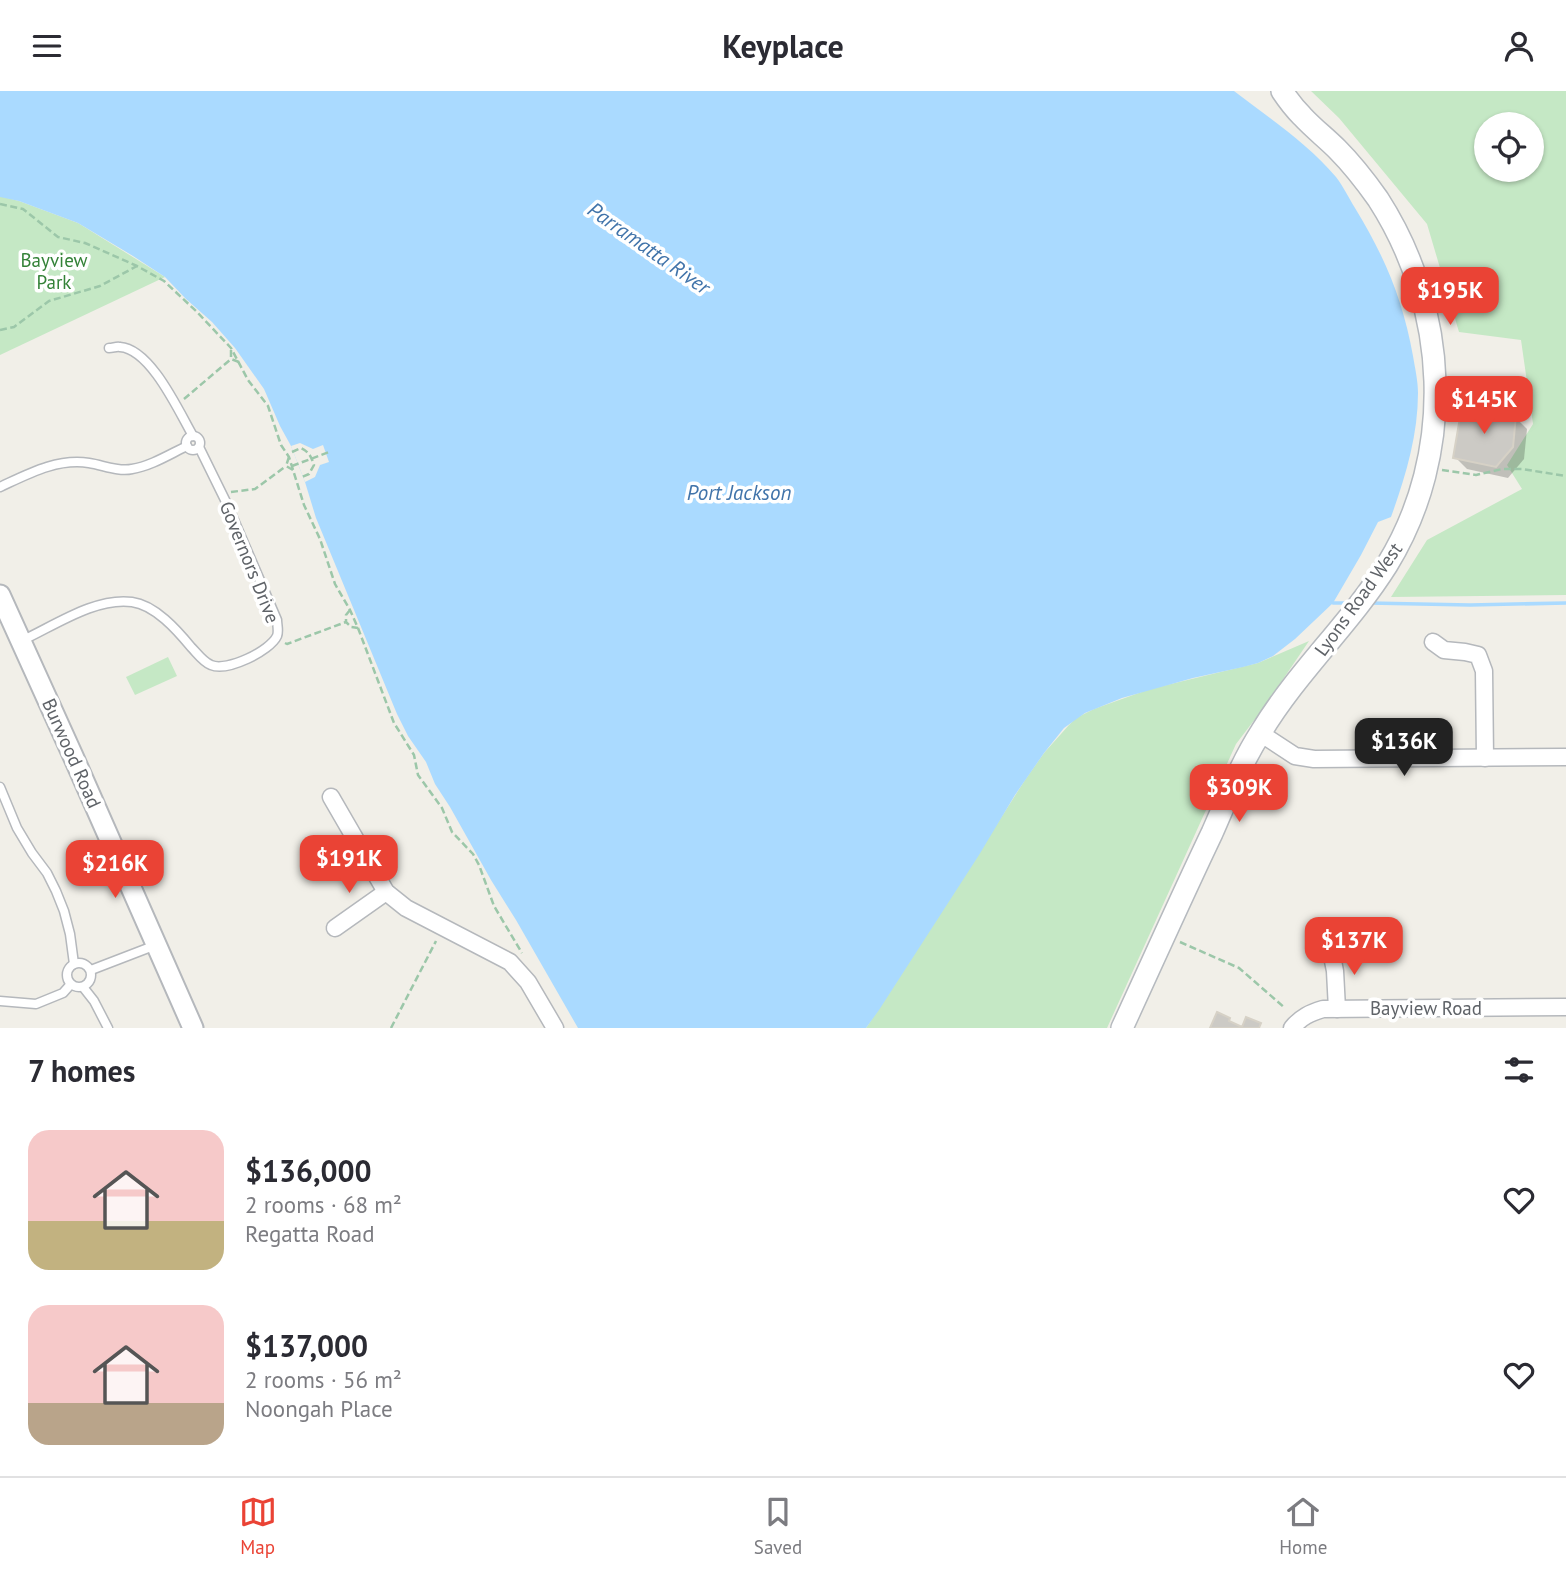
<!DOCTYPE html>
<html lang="en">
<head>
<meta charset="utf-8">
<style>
  body { margin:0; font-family:"PT Sans",sans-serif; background:#f7f7f7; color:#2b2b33; height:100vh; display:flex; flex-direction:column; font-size:26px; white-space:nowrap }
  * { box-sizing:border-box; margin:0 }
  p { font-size:23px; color:#7c7c81 }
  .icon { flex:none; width:38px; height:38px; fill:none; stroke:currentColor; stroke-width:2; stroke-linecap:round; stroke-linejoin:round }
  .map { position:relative; height:937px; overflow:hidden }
  .panel { display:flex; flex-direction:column; background:#fff; flex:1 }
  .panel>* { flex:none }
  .controls { position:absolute; left:1474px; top:21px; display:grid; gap:14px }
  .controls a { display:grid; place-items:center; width:70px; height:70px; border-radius:50%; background:#fff; box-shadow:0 2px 5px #0004; font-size:35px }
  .price { position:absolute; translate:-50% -60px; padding:0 16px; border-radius:14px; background:#ea4335; color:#fff; font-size:23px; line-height:46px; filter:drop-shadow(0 2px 4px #0008) }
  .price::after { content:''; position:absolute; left:50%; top:42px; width:21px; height:16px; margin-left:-10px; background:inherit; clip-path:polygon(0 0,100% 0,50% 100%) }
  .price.current { background:#222; color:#fff }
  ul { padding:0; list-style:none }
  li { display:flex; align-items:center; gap:21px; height:175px; padding:0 28px }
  li span { display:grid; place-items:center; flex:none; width:196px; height:140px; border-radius:21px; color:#555 }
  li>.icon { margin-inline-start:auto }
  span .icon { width:84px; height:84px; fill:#fffc; stroke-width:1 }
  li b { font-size:30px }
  h2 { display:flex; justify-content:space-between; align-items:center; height:84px; padding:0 28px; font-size:30px }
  header { display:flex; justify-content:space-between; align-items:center; height:91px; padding:0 28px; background:#fff; font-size:32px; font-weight:700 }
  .tab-bar { display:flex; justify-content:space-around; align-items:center; height:98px; border-top:2px solid #e1e1e2; background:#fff; font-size:19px; color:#7c7c81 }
  .tab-bar a { display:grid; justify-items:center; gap:4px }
  .tab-bar .current { color:#ea4335 }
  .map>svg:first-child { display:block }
  .green { fill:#c5e8c5; fill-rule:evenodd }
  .water { fill:#aadaff }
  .pier { fill:#f1efe8 }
  .shadow { fill:#0003 }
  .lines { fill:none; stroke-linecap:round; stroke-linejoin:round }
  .stream { stroke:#aadaff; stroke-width:3.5 }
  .building { fill:#cccac5; stroke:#d6d1c6; stroke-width:2 }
  .service-casing { stroke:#b5b8bc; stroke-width:11 }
  .minor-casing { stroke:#b5b8bc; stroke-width:19 }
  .tertiary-casing { stroke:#b5b8bc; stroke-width:23 }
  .secondary-casing { stroke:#b6babf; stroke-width:24 }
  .path { stroke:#9cc7a9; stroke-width:2.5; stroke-dasharray:7 3.5; stroke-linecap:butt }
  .service { stroke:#fff; stroke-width:8 }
  .minor { stroke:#fff; stroke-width:16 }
  .tertiary { stroke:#fff; stroke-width:19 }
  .secondary { stroke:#fff; stroke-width:21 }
  .labels { text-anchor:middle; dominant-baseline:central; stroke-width:7; stroke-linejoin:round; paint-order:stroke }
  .park-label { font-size:19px; fill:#348238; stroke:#fff }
  .street-label { font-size:19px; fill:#5f6368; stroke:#fff }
  .water-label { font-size:21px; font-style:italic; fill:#4174aa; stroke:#fff }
</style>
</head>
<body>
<header><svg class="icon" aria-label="menu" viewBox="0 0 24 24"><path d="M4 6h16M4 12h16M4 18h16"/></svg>Keyplace<svg class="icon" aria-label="person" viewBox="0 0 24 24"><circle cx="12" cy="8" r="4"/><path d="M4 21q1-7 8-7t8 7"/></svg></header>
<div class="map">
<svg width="1566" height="937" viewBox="0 0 1566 937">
  <rect width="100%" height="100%" fill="#f1efe8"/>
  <g class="green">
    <path d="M 1311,0 L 1566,0 L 1566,504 L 1391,506 L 1427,449 L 1522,398 L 1507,374 L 1533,333 L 1521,249 L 1459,241 L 1427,133 L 1339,27 ZM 1486,33 L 1531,33 L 1531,79 L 1486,79 Z"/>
    <polygon points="0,105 19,110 78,132 165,186 0,264"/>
    <polygon points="1309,550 1265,615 1236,653 1107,937 866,937 888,904 1025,689 1044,662 1069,634 1076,627 1094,618 1150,598 1258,572"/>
    <polygon points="168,566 177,585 135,604 126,586"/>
  </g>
  <path class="water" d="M 0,0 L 1234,0 C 1269,27 1307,52 1336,86 C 1343,95 1349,107 1355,117 C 1385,166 1403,209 1413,265 C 1415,277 1418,290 1418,302 C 1418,345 1405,387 1391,426 L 1378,431 L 1361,464 L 1333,512 L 1295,548 L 1273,565 L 1258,572 L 1243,576 L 1193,587 L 1122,607 L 1085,622 L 1064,637 L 1044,662 L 1015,704 L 979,764 L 879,919 L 866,937 L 578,937 L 516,829 L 491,789 L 450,716 L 435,693 L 426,671 L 408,645 L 397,623 L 316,427 L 305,391 L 291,355 L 280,335 L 264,298 L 235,257 L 212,231 L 186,208 L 165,186 L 133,165 L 78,132 L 19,110 L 0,106 Z"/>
  <polygon class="pier" points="300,352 313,358 323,354 329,371 320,374 315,386 305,391 291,355"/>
  <polygon class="shadow" points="1515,326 1527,338 1524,368 1508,387 1467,378 1455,366"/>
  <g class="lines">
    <g class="stream">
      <polyline points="1333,512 1350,512"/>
      <polyline points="1369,512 1470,514 1566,512"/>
    </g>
  </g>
  <g class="building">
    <polygon points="1462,315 1516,324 1513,356 1496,376 1453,367"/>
    <polygon points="1217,921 1230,927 1229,930 1242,936 1246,926 1261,932 1259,937 1210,937"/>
  </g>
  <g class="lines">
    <g class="service-casing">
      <g id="service">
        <path d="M 109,257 C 113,257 117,255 120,256 C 151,258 179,321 193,345"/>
        <circle cx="193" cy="352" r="7"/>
        <path d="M 0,396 C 28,383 57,367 89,372 C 103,374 118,381 132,378 C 151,375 170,363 187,355"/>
        <path d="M 21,550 C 54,535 95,506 132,511 C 155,514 177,539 191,556 C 197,562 203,571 211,574 C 227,581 270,560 277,545 C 279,540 277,534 277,529 L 228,415 L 199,356"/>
        <polyline points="0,696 17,737 32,762 47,782 56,800 64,820 70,843 74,873"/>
        <circle cx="79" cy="884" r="12"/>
        <polyline points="91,879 156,854"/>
        <polyline points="83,896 94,910 108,937"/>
        <polyline points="0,910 36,913 63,902 71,893"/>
      </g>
    </g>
    <g class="minor-casing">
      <g id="minor">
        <polyline points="1433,551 1444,559 1465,561 1478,564 1484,580 1485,667"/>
        <polyline points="1260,642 1295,665 1314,668 1566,666"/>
        <polyline points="331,706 386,801 406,817 510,871 528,891 555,937"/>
        <polyline points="335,837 386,801"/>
        <polyline points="1331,860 1335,880 1337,918"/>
        <path d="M 1292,937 C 1301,926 1310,922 1323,918 L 1566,916"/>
      </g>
    </g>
    <g class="tertiary-casing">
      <polyline id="tertiary" points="0,504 73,665 193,937"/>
    </g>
    <g class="secondary-casing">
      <path id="secondary" d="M 1122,937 C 1152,872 1181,807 1212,742 C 1227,708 1241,672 1261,641 C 1297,581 1350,533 1387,474 C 1456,362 1449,218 1378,108 C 1366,91 1352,73 1337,58 C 1326,47 1313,37 1302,25 C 1295,18 1288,9 1282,0"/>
    </g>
    <g class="path">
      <polyline points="0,113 23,118 58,146 85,152 137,175 164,190 197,221 231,257 248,289 268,315 281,354 289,366 304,414 320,448 335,493 350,519 358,537 394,632 414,664 418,684 442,717 452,741 473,763 479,774 494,815 522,862"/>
      <polyline points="0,239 14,236 49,210 100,195 137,175"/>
      <polyline points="231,259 231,268 239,271"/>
      <polyline points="184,308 231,268"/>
      <path d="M 292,361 L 301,357 C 309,361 311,365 314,374 L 309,383 L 302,386"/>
      <polyline points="289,366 286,375 293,379"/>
      <polyline points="292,375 329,361"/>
      <polyline points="1442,379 1476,384 1502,378 1522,378 1566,385"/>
      <polyline points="231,401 255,398 286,375"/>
      <polyline points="350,519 346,524 346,531 351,536 358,537"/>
      <polyline points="285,552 287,553 346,531"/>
      <polyline points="1180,851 1239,877 1285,917"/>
      <polyline points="391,937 436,850"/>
    </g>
    <use href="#service" class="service"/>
    <use href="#minor" class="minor"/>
    <use href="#tertiary" class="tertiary"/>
    <use href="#secondary" class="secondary"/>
  </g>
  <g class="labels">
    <g class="park-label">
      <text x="54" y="169">Bayview<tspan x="54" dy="22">Park</tspan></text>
    </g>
    <g class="street-label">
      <text transform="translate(250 471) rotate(68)">Governors Drive</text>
      <text transform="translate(1358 508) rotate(-54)">Lyons Road West</text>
      <text transform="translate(72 662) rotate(66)">Burwood Road</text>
      <text x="1426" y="917">Bayview Road</text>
    </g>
    <g class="water-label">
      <text transform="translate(649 157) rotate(35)">Parramatta River</text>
      <text x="739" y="401">Port Jackson</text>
    </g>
  </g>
</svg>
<div class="controls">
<a><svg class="icon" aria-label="locate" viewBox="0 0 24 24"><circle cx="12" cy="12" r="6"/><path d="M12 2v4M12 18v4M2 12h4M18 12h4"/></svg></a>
</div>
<b class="price" style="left:1450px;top:236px">$195K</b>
<b class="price" style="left:1484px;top:345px">$145K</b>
<b class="price current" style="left:1404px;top:687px">$136K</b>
<b class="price" style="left:1239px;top:733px">$309K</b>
<b class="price" style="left:349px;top:804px">$191K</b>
<b class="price" style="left:115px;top:809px">$216K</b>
<b class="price" style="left:1354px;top:886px">$137K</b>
</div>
<section class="panel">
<h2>7 homes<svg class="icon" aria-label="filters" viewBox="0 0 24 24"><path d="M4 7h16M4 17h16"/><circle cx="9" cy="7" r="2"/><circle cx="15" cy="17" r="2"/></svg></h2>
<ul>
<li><span style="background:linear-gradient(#f6c9c9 65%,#c2b280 0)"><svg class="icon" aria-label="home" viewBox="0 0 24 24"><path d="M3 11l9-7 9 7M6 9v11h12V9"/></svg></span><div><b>$136,000</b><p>2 rooms · 68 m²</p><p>Regatta Road</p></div><svg class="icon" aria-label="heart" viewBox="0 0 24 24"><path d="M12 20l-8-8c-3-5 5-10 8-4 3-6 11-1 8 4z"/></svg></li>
<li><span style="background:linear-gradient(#f6c9c9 70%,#b9a48a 0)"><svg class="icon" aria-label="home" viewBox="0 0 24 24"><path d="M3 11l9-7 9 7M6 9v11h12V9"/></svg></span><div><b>$137,000</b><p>2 rooms · 56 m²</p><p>Noongah Place</p></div><svg class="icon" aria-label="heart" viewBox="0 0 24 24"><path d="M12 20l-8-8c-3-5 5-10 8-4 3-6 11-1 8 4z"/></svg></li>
</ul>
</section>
<nav class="tab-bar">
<a class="current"><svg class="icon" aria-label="map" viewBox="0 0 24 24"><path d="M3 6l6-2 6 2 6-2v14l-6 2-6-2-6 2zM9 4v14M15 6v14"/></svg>Map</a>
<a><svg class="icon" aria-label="saved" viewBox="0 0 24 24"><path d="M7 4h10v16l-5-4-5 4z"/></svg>Saved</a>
<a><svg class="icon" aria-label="home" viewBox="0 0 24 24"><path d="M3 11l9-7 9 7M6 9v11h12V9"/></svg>Home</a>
</nav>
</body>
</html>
